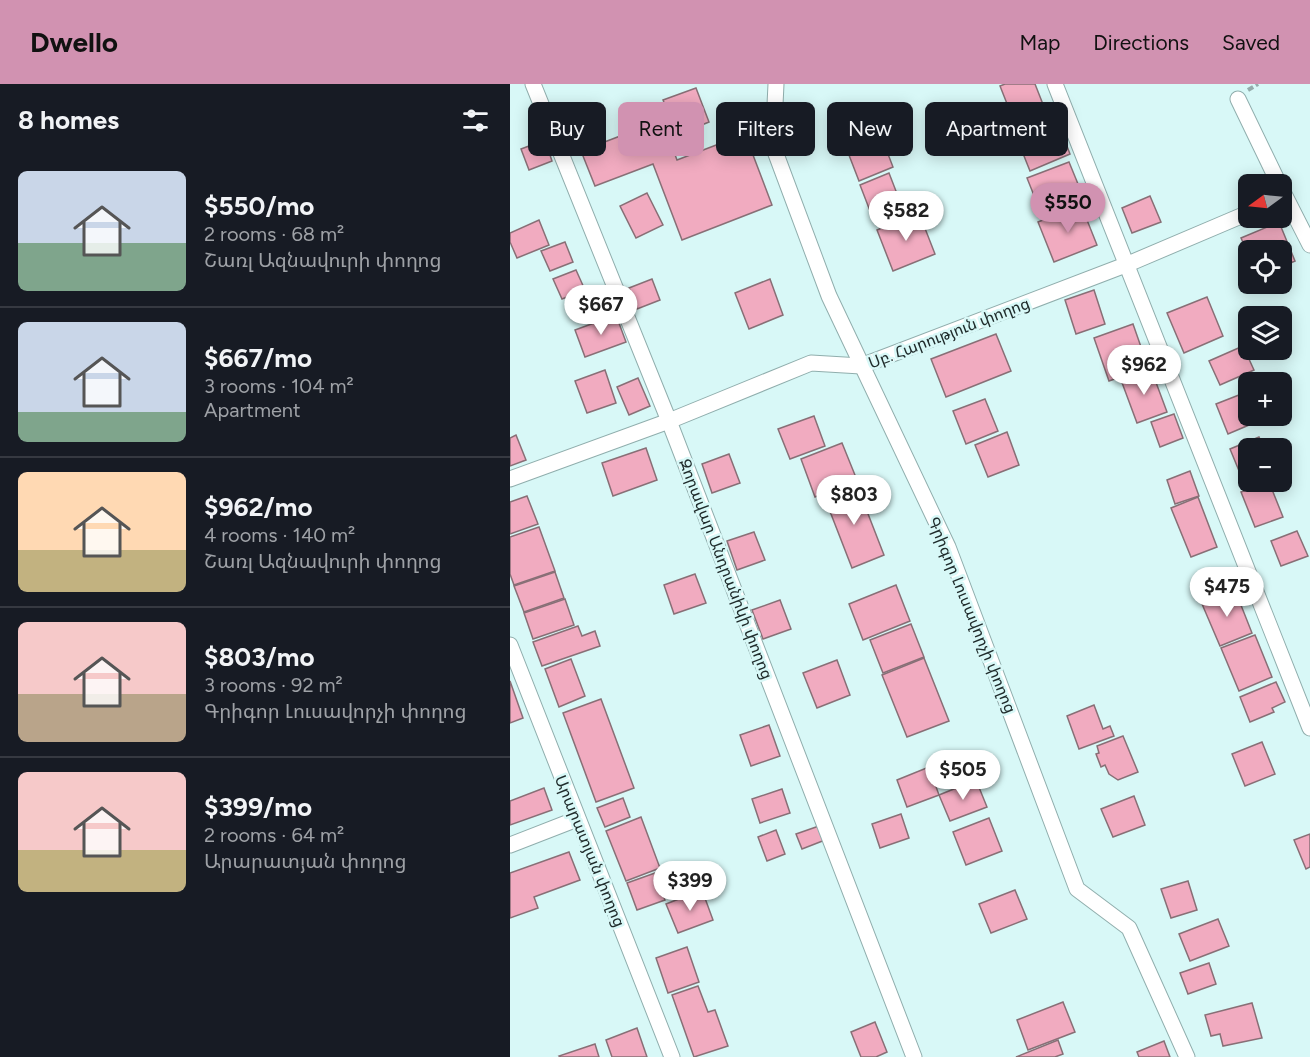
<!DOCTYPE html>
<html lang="en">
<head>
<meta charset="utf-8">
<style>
  body { margin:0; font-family:Figtree,"Noto Sans Armenian",sans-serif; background:#20242c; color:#f1f3f6; height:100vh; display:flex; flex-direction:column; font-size:22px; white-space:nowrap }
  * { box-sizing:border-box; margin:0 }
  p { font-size:20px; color:#9ea1a6 }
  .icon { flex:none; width:33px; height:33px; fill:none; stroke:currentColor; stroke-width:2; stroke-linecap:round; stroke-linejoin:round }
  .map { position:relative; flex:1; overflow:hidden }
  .sheet { display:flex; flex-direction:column; background:#171b24; width:510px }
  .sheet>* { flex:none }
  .top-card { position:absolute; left:18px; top:18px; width:570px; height:54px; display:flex; gap:12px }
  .needle { width:39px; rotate:255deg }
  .buttons { position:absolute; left:728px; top:90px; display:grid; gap:12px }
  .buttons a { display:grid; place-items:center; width:54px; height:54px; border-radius:9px; background:#171b24; box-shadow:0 3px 15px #0003; font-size:30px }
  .price { position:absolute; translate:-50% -51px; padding:0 14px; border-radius:21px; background:#fff; color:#222; font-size:20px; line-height:39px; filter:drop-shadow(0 2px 3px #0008) }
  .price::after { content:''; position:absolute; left:50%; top:36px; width:18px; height:14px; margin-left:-9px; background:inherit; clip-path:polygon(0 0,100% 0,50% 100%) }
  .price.on { background:#d192b1; color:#111 }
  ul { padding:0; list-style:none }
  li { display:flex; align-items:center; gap:18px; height:150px; padding:0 18px }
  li+li { border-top:2px solid #363941 }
  li span { display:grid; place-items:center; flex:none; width:168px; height:120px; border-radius:9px; color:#555 }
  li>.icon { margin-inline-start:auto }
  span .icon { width:72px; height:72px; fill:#fffc; stroke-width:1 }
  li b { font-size:26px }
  h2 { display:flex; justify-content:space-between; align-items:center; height:72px; padding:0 18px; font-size:26px }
  .chip { padding:0 21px; border-radius:9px; background:#171b24; box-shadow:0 3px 15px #0003; font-size:21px; line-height:54px }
  .chip.on { background:#d192b1; color:#111 }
  header { display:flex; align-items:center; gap:36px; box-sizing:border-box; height:84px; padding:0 30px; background:#d192b1; color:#111 }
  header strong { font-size:28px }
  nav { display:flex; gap:33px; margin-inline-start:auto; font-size:21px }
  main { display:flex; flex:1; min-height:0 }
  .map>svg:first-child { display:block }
  .building { fill:#f1abc0; stroke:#886f76; stroke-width:1.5 }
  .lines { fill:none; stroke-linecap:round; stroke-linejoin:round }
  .minor-casing { stroke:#90aead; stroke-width:17 }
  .path { stroke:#93acab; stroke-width:4; stroke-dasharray:6 3; stroke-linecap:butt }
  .minor { stroke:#fff; stroke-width:15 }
  .labels { text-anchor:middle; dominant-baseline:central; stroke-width:5; stroke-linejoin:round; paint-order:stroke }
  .street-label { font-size:16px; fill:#202c2c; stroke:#d8f8f7 }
</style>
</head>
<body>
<header>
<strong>Dwello</strong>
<nav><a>Map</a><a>Directions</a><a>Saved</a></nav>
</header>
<main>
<section class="sheet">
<h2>8 homes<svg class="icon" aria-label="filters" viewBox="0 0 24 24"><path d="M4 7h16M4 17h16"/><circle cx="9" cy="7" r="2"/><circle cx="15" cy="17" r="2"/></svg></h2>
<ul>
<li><span style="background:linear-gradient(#c9d6e8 60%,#7fa58c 0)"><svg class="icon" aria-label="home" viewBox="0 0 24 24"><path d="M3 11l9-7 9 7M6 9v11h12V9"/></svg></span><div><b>$550/mo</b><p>2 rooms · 68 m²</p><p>Շառլ Ազնավուրի փողոց</p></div></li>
<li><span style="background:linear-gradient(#c9d6e8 75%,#7fa58c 0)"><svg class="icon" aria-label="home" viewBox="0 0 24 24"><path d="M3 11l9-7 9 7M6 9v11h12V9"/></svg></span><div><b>$667/mo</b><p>3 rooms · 104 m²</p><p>Apartment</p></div></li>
<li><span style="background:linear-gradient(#ffd9b3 65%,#c2b280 0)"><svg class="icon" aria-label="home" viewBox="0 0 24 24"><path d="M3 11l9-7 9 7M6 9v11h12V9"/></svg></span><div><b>$962/mo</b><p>4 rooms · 140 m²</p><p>Շառլ Ազնավուրի փողոց</p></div></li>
<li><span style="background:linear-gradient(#f6c9c9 60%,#b9a48a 0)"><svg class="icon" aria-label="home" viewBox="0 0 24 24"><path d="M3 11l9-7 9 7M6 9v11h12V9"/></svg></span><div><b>$803/mo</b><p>3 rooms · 92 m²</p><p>Գրիգոր Լուսավորչի փողոց</p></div></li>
<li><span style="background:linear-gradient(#f6c9c9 65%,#c2b280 0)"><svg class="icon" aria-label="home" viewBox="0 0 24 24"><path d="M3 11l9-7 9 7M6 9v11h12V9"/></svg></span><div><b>$399/mo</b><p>2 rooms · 64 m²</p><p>Արարատյան փողոց</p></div></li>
</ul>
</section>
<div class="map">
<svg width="800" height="973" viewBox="0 0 800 973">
  <rect width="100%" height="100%" fill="#d8f8f7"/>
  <g class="building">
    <polygon points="495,0 525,0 538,33 507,45 490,2"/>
    <polygon points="186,4 199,38 167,51 153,16"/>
    <polygon points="152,36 167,76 235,50 262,121 172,156 143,80 85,102 71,67"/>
    <polygon points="366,39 383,83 349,97 332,53"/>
    <polygon points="535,45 542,63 555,57 560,70 520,87 508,57"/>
    <polygon points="35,56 42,77 19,86 11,65"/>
    <polygon points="559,78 575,117 533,134 517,94"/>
    <polygon points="379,89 391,120 362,132 350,101"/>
    <polygon points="137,109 153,141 126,154 110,122"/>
    <polygon points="640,112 651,138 622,149 612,124"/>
    <polygon points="571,121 587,161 544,178 528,138"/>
    <polygon points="409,129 425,170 383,187 367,146"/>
    <polygon points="29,136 39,161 7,174 0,158 0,149"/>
    <polygon points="769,138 785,177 771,183 771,166 738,166 738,170 731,154"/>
    <polygon points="55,158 63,178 40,187 31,167"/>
    <polygon points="66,186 75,206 52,215 43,195"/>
    <polygon points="142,195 150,216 127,225 119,204"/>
    <polygon points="260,195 273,231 239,245 225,209"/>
    <polygon points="584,206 595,240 566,250 555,216"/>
    <polygon points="697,213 713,252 674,269 657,229"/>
    <polygon points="106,231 116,258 75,273 65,246"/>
    <polygon points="623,240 638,283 599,297 584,254"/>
    <polygon points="486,250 501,287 436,313 421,275"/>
    <polygon points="733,262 744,286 710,301 699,277"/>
    <polygon points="641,285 657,328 627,339 611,296"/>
    <polygon points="95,286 106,319 77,329 65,297"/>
    <polygon points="128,294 140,322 119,331 107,303"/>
    <polygon points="734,309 738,318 738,332 743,332 746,338 718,350 706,320"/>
    <polygon points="475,315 488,347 456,360 443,327"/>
    <polygon points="664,330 673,354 650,363 641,338"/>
    <polygon points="304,332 315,362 280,375 268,345"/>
    <polygon points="497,348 509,381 478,393 465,361"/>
    <polygon points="6,351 16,376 0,382 0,354"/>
    <polygon points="749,353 754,364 738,364 738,392 732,394 720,365"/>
    <polygon points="332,359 347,396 305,413 291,375"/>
    <polygon points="136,364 147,396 103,412 92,379"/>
    <polygon points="219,370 230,399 202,409 192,380"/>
    <polygon points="680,387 689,412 665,420 657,396"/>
    <polygon points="759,398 773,433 745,443 731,408"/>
    <polygon points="346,399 374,471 342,484 314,412"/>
    <polygon points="17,412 28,440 0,450 0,418"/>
    <polygon points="688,413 707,463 681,473 661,424"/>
    <polygon points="29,443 45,487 4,501 0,490 0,453"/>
    <polygon points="787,447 798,472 771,482 761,457"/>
    <polygon points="244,448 255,476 227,486 217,457"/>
    <polygon points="45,488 54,514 14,528 4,502"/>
    <polygon points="185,490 196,519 164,530 154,501"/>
    <polygon points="386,501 400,537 353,556 339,520"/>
    <polygon points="725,506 742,549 710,562 692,520"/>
    <polygon points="55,515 64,541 23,555 14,529"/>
    <polygon points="270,516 281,545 253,555 242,526"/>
    <polygon points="401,540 414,573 373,589 360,556"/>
    <polygon points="68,542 72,552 85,547 90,562 32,582 23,558"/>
    <polygon points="745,551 762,593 729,607 711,564"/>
    <polygon points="414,574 439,637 397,653 372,591"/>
    <polygon points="61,575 75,612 49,623 35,585"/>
    <polygon points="327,576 340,611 307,624 293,589"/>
    <polygon points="0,597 13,634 0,639"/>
    <polygon points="766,598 775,618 762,624 764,628 740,638 730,613"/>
    <polygon points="91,615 124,704 86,718 53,629"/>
    <polygon points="584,621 593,645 600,642 604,652 569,665 557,632"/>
    <polygon points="259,641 270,672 241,682 230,651"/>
    <polygon points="613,652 628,688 608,696 599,690 595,681 591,683 586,670 589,669 587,662"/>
    <polygon points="752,658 765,690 735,702 722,670"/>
    <polygon points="419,683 429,711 397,723 387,696"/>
    <polygon points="466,696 477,723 440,737 429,711"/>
    <polygon points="34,704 42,726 0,741 0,717"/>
    <polygon points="272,705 280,729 250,739 242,715"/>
    <polygon points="624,712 635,741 603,753 591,725"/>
    <polygon points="113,714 120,733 95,743 87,724"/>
    <polygon points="391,730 399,754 370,764 362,740"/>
    <polygon points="131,733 150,784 116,797 96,747"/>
    <polygon points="479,734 492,767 456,781 443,748"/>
    <polygon points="309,742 315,756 292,765 286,750"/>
    <polygon points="266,746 275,770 257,777 248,753"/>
    <polygon points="800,750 800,783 796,785 784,756"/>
    <polygon points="59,768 70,796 24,813 28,824 0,834 0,789"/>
    <polygon points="145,789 155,816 127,826 117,799"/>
    <polygon points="678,797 687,826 661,834 651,805"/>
    <polygon points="192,806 203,836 168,849 156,820"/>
    <polygon points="505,806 517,835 481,849 469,820"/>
    <polygon points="708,835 719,862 680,877 669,850"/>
    <polygon points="177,863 189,898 158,909 146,874"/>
    <polygon points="699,879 706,900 678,910 670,889"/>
    <polygon points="188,902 198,928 205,926 218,962 184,973 162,911"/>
    <polygon points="553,918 565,948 518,966 507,936"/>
    <polygon points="742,919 752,954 713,962 710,950 701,952 695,931"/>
    <polygon points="365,938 377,968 366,973 351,973 341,948"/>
    <polygon points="127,944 137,973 102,973 96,956"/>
    <polygon points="548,956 553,970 545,973 506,973"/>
    <polygon points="654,957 660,973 629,973 627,968"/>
    <polygon points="85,960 89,973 50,973 49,972"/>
  </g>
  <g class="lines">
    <g class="minor-casing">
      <g id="minor">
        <polyline points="23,0 159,337 404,973"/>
        <polyline points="266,0 263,62 319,212 438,463 567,805 619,844 677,973"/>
        <polyline points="545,0 800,644"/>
        <polyline points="728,15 769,100"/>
        <polyline points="771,104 800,161"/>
        <polyline points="0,395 159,337 301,279 351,282 618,180 738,129"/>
        <polyline points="0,561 162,973"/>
        <polyline points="0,761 67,735"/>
      </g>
    </g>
    <polyline class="path" points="738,6 748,0"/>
    <use href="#minor" class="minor"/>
  </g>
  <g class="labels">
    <g class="street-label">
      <text transform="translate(439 249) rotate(-21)">Սբ. Հարություն փողոց</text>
      <text transform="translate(216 485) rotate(69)">Զորավար Անդրանիկի փողոց</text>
      <text transform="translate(462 531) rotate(68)">Գրիգոր Լուսավորչի փողոց</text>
      <text transform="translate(80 767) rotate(68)">Արարատյան փողոց</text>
    </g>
  </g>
</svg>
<div class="buttons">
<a><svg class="needle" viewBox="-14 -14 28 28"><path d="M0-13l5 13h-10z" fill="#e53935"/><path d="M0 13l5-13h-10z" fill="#9ea1a6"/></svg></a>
<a><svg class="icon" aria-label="locate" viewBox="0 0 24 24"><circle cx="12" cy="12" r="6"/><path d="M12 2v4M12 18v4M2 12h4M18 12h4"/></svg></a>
<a><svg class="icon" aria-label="layers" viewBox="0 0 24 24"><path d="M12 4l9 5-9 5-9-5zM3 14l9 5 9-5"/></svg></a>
<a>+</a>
<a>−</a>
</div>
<b class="price on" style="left:558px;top:150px">$550</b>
<b class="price" style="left:396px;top:158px">$582</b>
<b class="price" style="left:91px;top:252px">$667</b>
<b class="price" style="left:634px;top:312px">$962</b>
<b class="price" style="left:344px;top:442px">$803</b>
<b class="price" style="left:717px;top:534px">$475</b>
<b class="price" style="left:453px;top:717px">$505</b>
<b class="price" style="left:180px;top:828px">$399</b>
<div class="top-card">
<a class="chip">Buy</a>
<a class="chip on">Rent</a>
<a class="chip">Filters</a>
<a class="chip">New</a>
<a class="chip">Apartment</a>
</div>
</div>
</main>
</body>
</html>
